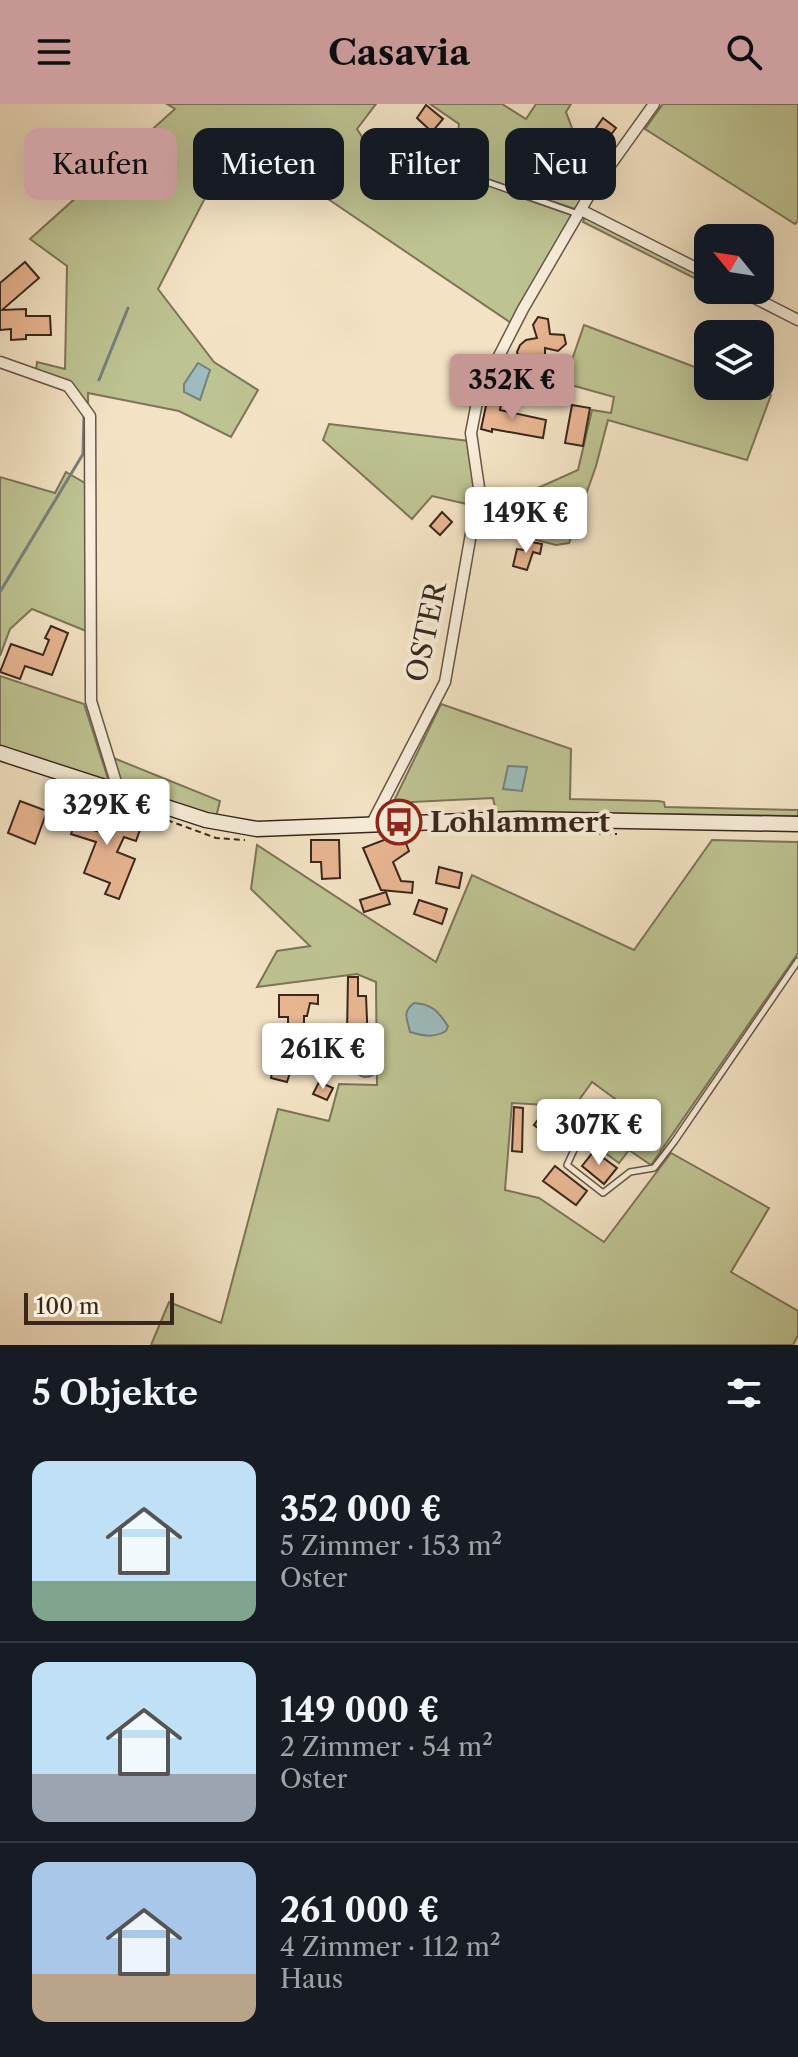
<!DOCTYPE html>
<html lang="de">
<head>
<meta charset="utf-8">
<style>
  body { margin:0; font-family:"Libre Caslon Text",serif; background:#20242c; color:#f1f3f6; height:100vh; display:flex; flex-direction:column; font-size:30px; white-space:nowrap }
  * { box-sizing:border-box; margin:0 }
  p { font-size:26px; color:#9ea1a6 }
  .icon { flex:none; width:44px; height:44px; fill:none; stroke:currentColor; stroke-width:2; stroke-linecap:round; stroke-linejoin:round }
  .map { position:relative; height:1241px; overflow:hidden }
  .side { display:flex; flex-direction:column; background:#171b24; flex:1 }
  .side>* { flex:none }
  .hud { position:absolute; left:24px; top:24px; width:750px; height:72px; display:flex; gap:16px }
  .needle { width:52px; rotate:300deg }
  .buttons { position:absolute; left:694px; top:120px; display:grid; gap:16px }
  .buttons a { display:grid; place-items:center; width:80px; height:80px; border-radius:16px; background:#171b24; box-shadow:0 8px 32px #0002; font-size:40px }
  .scale { position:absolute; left:24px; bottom:20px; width:150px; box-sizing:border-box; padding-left:8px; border:4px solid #39271e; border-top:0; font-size:22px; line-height:28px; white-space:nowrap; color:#39271e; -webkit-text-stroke:6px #f7edd9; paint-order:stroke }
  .price { position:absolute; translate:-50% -68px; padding:0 18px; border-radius:8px; background:#fff; color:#222; font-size:26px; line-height:52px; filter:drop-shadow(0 2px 4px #0008) }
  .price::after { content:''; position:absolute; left:50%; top:48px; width:24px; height:18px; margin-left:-12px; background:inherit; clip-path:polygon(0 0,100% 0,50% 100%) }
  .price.on { background:#c59692; color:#111 }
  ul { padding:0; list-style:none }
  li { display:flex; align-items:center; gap:24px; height:200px; padding:0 32px }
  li+li { border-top:2px solid #363941 }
  li span { display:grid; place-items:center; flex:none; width:224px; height:160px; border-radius:16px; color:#555 }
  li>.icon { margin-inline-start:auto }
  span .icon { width:96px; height:96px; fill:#fffc; stroke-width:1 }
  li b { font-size:34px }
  h2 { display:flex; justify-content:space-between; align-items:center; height:96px; padding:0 32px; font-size:34px }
  .tag { padding:0 28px; border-radius:16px; background:#171b24; box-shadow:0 8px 32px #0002; font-size:28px; line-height:72px }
  .tag.on { background:#c59692; color:#111 }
  header { display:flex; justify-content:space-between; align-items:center; height:104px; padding:0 32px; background:#c59692; color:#111; font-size:36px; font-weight:700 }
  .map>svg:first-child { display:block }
  .green { fill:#bec392; stroke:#7c7558; stroke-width:2 }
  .water { fill:#9ebcbd; stroke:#76807d; stroke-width:2 }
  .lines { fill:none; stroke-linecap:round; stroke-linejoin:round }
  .shore { stroke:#6c726e; stroke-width:2 }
  .stream { stroke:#76807d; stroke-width:3 }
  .building { fill:#e9b692; stroke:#39271e; stroke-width:2 }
  .lane-casing { stroke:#685648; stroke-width:8 }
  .street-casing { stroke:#685648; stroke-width:13 }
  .secondary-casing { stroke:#39271e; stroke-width:17 }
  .path { stroke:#39271e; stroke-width:2; stroke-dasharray:6 4; stroke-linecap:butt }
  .lane { stroke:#f7edd9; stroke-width:5 }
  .street { stroke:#f7edd9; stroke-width:10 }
  .secondary { stroke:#f7edd9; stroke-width:14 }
  .labels { text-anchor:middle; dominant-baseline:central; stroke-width:8; stroke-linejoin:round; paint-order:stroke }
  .street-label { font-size:28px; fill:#39271e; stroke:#f7edd9 }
  .poi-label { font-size:28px; font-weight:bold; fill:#39271e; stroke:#f7edd9; text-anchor:start }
</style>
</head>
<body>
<header><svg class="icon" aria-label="menu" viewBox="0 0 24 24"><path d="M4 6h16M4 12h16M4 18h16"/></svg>Casavia<svg class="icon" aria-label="search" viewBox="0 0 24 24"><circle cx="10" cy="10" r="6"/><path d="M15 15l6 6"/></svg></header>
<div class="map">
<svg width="798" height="1241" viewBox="0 0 798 1241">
  <rect width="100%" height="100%" fill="#f3e3c4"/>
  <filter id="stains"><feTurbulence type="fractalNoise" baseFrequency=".0025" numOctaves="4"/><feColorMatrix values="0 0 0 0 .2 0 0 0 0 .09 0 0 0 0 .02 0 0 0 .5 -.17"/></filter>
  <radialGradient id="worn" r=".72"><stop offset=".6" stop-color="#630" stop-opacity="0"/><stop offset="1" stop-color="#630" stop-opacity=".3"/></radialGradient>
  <g class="green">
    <path d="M 167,0 L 376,0 L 357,25 L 368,42 L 395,59 L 423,43 C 470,80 519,92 574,112 L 511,219 L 266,53 L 235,36 L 158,185 L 214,258 L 258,286 L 231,333 L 179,307 L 88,289 L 88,302 L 36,266 L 37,258 L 65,265 L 67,162 L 30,135 L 175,5 Z"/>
    <polygon points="430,0 502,0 526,15 536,0 571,0 566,8 580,45 606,63 575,105 469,69 454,60 459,20"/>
    <polygon points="663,0 798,0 798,117 795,120 645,25"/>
    <polygon points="585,112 708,175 708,181 583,118"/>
    <polygon points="584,221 708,268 708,282 746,282 771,291 747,356 608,316 596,362 569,439 556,441 489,424 496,386 529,388 578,366 592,306 611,309 614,293 564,279"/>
    <polygon points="329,320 469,337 474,383 471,401 432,392 412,415 323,336"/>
    <polygon points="66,368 85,379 86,527 32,505 10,525 0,552 0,373 55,389"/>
    <polygon points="0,572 84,600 110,681 0,642"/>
    <polygon points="441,600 571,645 570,695 658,697 664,698 665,703 798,706 798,712 496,708 493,694 393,699"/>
    <polygon points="111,653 220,697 216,713 121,683"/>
    <polygon points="712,736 798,738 798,849 651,1061 629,1046 619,1059 604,1048 633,1008 592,978 567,1013 547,1001 512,999 505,1086 539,1094 604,1138 671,1049 769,1104 731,1168 798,1207 798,1231 793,1241 151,1241 169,1198 221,1219 278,1005 329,1017 339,980 377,981 376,878 357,870 257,883 277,847 310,842 251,785 257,741 436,858 472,771 634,846"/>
  </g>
  <g class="water">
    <polygon points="198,259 210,266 200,296 184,288 184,280"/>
    <path d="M 568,384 L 573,385 L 578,392 L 565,429 C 515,429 530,390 568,384 Z"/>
    <polygon points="508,662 527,663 522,687 503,685"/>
    <path d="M 414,899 C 432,900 438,907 448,922 L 446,927 C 434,934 423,932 410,928 C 408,916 401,909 414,899 Z"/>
    <circle cx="366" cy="961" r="12"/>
  </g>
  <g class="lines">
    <polygon class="shore" points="563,393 567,398 559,420 550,420 541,414 540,410 544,404"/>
    <g class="stream">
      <polyline points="99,276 128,204"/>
      <polyline points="0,488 83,350 84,312"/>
    </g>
  </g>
  <g class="building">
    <polygon points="426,1 443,15 432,28 417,14"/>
    <polygon points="603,14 616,24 604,40 591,31"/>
    <polygon points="25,158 39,174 2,206 26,205 26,212 50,212 51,231 26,231 26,235 11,236 11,225 0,226 0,179"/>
    <polygon points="538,213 548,215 550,230 564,231 566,240 558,247 545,244 545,253 540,259 533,262 525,261 519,256 517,248 520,241 526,236 537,234 533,221"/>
    <polygon points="507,273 527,277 525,291 504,287"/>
    <polygon points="487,297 501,300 500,306 546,316 543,334 492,325 492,328 481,325"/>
    <polygon points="572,301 590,304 583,342 565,339"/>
    <polygon points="442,408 452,418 440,431 430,422"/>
    <polygon points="526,437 542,440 540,450 533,448 527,466 513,462 517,445 524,446"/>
    <polygon points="51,522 68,529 52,571 25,562 20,575 0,568 11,540 43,551 49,536 45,534"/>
    <polygon points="64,695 90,704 84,723 100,728 107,708 142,720 136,737 124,733 117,748 135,755 119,795 105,790 110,779 84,769 96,738 71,730 79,709 61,704"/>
    <polygon points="20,697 47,707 35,740 8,729"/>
    <polygon points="402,729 409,747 393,758 401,777 413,778 412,789 381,786 363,744"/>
    <polygon points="311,736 339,736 340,774 322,775 321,758 311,758"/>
    <polygon points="439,763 462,769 459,784 436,779"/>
    <polygon points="386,788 390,800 364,808 360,796"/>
    <polygon points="419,796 447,805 442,820 414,810"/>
    <polygon points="348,873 358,873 358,892 366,892 368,939 334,939 334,955 312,955 312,930 347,930"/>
    <polygon points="279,891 318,891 318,900 310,899 307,912 304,912 304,925 287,978 271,974 277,939 292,943 292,924 288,925 288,913 279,913"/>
    <polygon points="319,978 333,984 327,996 313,990"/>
    <polygon points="606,1000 623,1013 609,1032 595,1021 604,1009 601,1006"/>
    <polygon points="514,1003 523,1004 522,1048 512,1047"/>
    <polygon points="545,1006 564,1020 553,1035 534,1021"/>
    <polygon points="594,1047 617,1064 604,1080 582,1062"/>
    <polygon points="555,1062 587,1087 576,1101 543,1077"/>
  </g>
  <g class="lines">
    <g class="lane-casing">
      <g id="lane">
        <polyline points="393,28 411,29 467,71 578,110"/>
        <polyline points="580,1033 567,1061 603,1089 630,1068 654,1064 674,1038 798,857"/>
      </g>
    </g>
    <g class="street-casing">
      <g id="street">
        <polyline points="581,106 708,170"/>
        <polyline points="739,186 798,216"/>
        <polyline points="0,258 68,282 90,312 91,597 119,688"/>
        <polyline points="372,719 445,578 479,384 471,329 478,293 523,205 591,88 654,0"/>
      </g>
    </g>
    <g class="secondary-casing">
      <polyline id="secondary" points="0,649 206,716 257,725 518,715 798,720"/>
    </g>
    <g class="path">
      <polyline points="167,716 216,734 245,736"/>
      <polyline points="515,728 617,730"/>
    </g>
    <use href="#lane" class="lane"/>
    <use href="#street" class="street"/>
    <use href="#secondary" class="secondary"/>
  </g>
  <defs>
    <g id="bus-ring" transform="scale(2.3)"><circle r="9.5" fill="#f7edd9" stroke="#8f2418" stroke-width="1.5"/><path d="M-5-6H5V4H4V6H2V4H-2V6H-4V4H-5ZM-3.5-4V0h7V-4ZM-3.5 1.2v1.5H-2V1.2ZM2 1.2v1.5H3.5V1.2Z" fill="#8f2418"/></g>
  </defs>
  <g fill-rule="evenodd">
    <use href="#bus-ring" x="399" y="718"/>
  </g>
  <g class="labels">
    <g class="street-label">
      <text transform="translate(426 528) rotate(-78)">OSTER</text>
    </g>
    <g class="poi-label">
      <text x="430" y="718">Lohlammert</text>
    </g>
  </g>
  <rect width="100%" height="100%" filter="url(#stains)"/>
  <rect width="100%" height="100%" fill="url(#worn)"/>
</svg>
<div class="buttons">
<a><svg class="needle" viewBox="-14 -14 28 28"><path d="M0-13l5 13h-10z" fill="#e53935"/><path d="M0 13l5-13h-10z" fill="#9ea1a6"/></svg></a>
<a><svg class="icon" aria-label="layers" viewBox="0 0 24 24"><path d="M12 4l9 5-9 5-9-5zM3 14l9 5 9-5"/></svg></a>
</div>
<div class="scale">100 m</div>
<b class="price on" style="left:512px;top:318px">352K €</b>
<b class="price" style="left:526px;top:451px">149K €</b>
<b class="price" style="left:107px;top:743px">329K €</b>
<b class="price" style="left:323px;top:987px">261K €</b>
<b class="price" style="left:599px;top:1063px">307K €</b>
<div class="hud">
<a class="tag on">Kaufen</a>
<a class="tag">Mieten</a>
<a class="tag">Filter</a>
<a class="tag">Neu</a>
</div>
</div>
<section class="side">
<h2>5 Objekte<svg class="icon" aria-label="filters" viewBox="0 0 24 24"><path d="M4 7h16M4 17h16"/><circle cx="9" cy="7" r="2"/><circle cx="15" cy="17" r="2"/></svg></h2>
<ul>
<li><span style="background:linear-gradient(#bfe0f5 75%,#7fa58c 0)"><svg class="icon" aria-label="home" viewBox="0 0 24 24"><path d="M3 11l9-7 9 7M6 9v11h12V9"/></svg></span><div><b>352 000 €</b><p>5 Zimmer · 153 m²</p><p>Oster</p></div></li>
<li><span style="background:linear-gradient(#bfe0f5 70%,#9aa5b1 0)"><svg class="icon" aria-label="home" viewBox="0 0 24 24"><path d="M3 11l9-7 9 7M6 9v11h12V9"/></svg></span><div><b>149 000 €</b><p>2 Zimmer · 54 m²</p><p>Oster</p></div></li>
<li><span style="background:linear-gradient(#a9c7e8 70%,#b9a48a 0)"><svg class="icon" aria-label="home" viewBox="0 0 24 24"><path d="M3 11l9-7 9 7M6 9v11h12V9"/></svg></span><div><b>261 000 €</b><p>4 Zimmer · 112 m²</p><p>Haus</p></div></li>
</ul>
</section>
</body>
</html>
